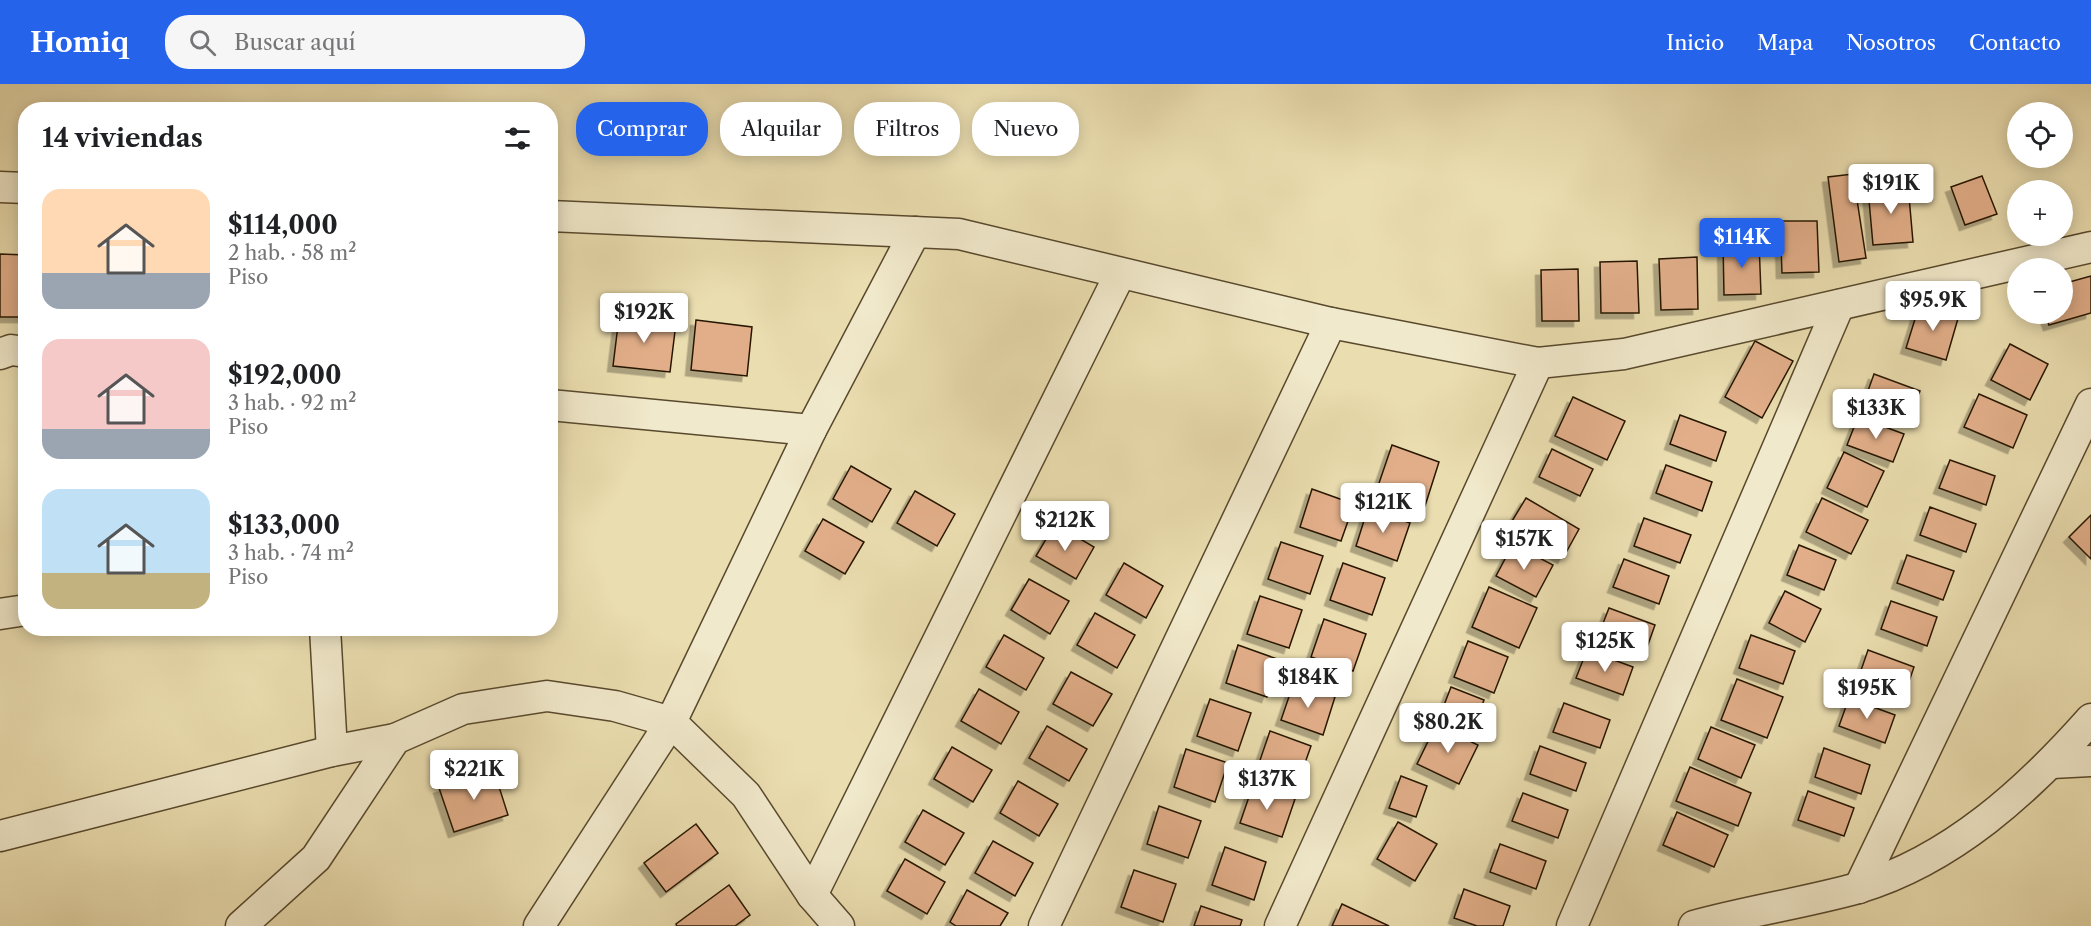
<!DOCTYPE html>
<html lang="es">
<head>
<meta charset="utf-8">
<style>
  body { margin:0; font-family:"Libre Caslon Text",serif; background:#f6f6f6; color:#202124; height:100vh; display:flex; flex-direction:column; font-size:22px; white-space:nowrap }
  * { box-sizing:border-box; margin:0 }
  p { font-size:20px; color:#757577 }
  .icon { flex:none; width:33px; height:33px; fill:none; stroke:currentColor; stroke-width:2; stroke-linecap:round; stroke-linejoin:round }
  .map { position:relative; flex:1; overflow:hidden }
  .sheet { position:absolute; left:18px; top:18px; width:540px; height:534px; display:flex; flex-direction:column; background:#fff; border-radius:24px; box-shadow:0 3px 15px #0003 }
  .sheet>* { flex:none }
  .banner { position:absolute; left:576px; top:18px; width:570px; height:54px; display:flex; gap:12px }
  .buttons { position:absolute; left:2007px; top:18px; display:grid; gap:12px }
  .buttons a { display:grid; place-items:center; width:66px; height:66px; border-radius:50%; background:#fff; box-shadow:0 3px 15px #0003; font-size:30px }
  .price { position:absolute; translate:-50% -51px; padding:0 14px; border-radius:6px; background:#fff; color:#222; font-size:20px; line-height:39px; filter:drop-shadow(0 2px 3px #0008) }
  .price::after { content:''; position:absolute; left:50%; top:36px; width:18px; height:14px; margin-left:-9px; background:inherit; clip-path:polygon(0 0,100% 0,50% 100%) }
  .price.on { background:#2563eb; color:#fff }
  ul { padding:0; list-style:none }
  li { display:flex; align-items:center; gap:18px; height:150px; padding:0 24px }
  li span { display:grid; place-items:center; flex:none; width:168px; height:120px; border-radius:18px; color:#555 }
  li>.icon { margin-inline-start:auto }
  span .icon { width:72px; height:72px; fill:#fffc; stroke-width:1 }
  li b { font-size:26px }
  h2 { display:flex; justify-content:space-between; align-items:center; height:72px; padding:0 24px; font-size:26px }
  .tag { padding:0 21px; border-radius:24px; background:#fff; box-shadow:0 3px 15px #0003; font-size:21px; line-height:54px }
  .tag.on { background:#2563eb; color:#fff }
  header { display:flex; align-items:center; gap:36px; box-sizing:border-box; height:84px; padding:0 30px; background:#2563eb; color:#fff }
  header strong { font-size:28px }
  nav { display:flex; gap:33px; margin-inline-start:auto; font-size:21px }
  .search { width:420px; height:54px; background:#f6f6f6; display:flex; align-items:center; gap:15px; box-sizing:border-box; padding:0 21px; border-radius:24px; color:#757577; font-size:22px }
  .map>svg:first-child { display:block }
  .building { fill:#e1ae89; stroke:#281802; stroke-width:1.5; filter:url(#shadow) }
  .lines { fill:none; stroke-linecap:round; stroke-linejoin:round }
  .minor-casing { stroke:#58492d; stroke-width:33 }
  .minor { stroke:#f1e9cb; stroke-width:30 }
</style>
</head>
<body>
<header>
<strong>Homiq</strong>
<div class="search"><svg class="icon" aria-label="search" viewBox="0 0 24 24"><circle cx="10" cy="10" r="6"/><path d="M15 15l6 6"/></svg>Buscar aquí</div>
<nav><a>Inicio</a><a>Mapa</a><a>Nosotros</a><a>Contacto</a></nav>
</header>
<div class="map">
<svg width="2091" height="842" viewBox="0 0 2091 842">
  <defs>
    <filter id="shadow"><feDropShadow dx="-5.5" dy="5.5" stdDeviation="0" flood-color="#0004"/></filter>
  </defs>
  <rect width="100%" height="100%" fill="#eaddaf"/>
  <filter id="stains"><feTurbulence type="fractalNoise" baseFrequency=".00333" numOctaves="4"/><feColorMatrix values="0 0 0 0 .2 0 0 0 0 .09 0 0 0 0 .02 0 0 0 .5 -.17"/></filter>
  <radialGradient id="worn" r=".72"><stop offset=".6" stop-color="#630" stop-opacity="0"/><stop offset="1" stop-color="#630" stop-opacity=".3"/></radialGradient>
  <g class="building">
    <polygon points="1853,90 1866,174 1839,178 1828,93"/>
    <polygon points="1982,92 1997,130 1965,141 1951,103"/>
    <polygon points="1908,101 1913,158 1873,161 1868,105"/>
    <polygon points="1780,137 1817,137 1819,188 1782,189"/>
    <polygon points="1759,158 1761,210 1724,211 1723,159"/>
    <polygon points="0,170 26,171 25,233 0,233"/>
    <polygon points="1697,173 1698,225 1661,226 1659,175"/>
    <polygon points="1637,177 1639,229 1601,229 1600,178"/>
    <polygon points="1578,185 1579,237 1542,237 1541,186"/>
    <polygon points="2091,192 2091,229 2049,241 2045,230 2062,230 2062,200"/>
    <polygon points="1920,219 1959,231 1946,276 1906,264"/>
    <polygon points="619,233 676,239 670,288 613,282"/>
    <polygon points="696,236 752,243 747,292 691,286"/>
    <polygon points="1755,257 1793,277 1762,334 1725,313"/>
    <polygon points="2010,260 2048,280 2030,316 1991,296"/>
    <polygon points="1874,290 1920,307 1910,336 1864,318"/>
    <polygon points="1979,310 2027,331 2013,364 1964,343"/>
    <polygon points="1573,313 1625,337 1607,376 1555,352"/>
    <polygon points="1680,331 1726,348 1716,377 1670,360"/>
    <polygon points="1858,333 1904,350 1893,378 1847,361"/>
    <polygon points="1392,361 1439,378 1425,422 1377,405"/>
    <polygon points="1552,365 1593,385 1580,412 1539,393"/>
    <polygon points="1844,368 1884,387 1867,423 1827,404"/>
    <polygon points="1950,376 1995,392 1986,421 1939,404"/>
    <polygon points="1666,381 1712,398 1702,427 1656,409"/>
    <polygon points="851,382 891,405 872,438 833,415"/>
    <polygon points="1312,405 1354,420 1341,457 1300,443"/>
    <polygon points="915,407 955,430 937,462 897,439"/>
    <polygon points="1526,414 1579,445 1563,474 1509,442"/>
    <polygon points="1822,414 1868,436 1851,470 1806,448"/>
    <polygon points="1930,423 1976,440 1966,468 1920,451"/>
    <polygon points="1368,424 1410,439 1397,477 1356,462"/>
    <polygon points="2091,431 2091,475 2069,453"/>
    <polygon points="1644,434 1691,451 1680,479 1634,462"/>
    <polygon points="823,435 864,458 845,490 805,467"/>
    <polygon points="1055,440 1094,463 1076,495 1036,472"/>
    <polygon points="1281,458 1323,472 1310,510 1268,495"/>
    <polygon points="1513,460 1553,481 1536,513 1496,492"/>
    <polygon points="1799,461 1836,476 1824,506 1787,491"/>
    <polygon points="1907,471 1954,487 1943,516 1897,499"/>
    <polygon points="1624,475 1669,492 1659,520 1613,503"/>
    <polygon points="1124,479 1163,502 1146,534 1106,511"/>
    <polygon points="1343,479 1385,494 1372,531 1330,516"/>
    <polygon points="1029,495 1069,517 1050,550 1011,526"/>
    <polygon points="1489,503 1537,524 1519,564 1472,543"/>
    <polygon points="1785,507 1821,525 1805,558 1769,539"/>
    <polygon points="1260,512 1302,526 1289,564 1247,550"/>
    <polygon points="1891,517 1937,533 1927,562 1881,545"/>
    <polygon points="1609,524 1655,541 1645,569 1598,552"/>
    <polygon points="1095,529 1135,551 1117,584 1077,561"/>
    <polygon points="1324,535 1366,550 1353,587 1311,573"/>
    <polygon points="1004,551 1044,574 1026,606 986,583"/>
    <polygon points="1751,551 1795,567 1783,600 1739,584"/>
    <polygon points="1468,557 1508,573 1494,609 1454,593"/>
    <polygon points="1238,561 1280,576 1267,613 1226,599"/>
    <polygon points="1587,566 1633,583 1623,611 1576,594"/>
    <polygon points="1868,566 1914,583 1904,612 1858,595"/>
    <polygon points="1071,588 1112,610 1093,642 1053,620"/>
    <polygon points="1737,595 1783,613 1767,654 1721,636"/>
    <polygon points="1294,598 1335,613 1323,651 1281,636"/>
    <polygon points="1451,603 1484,616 1472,648 1439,634"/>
    <polygon points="979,605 1019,628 1001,660 961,637"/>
    <polygon points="1849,614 1895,631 1885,659 1839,642"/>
    <polygon points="1210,615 1251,629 1238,667 1197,652"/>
    <polygon points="1564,619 1610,636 1600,664 1553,648"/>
    <polygon points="1436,641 1478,661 1459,700 1417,680"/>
    <polygon points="1047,642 1087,665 1069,697 1029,674"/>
    <polygon points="1711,643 1755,661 1741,694 1698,675"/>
    <polygon points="1270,647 1311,662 1298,699 1257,685"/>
    <polygon points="1540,662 1586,679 1576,707 1530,690"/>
    <polygon points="952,663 992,686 973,718 934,695"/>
    <polygon points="1824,664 1870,681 1861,710 1815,693"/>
    <polygon points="1186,665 1228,679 1215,718 1174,703"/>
    <polygon points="1690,683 1751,709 1738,742 1676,717"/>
    <polygon points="494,687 508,731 454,748 439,704"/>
    <polygon points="1401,692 1427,702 1416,733 1389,724"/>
    <polygon points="1018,697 1058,720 1039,752 1000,729"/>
    <polygon points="1253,701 1295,715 1282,753 1240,739"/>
    <polygon points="1808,707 1854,724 1844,752 1798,736"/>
    <polygon points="1523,709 1568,726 1558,754 1512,737"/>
    <polygon points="1159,722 1201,737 1188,774 1147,760"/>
    <polygon points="923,726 964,749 945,781 905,758"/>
    <polygon points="1677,728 1728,751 1714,783 1663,761"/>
    <polygon points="1398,738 1437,760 1415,797 1377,775"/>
    <polygon points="696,740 718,769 666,808 644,779"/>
    <polygon points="993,757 1033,779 1015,812 975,789"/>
    <polygon points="1500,760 1546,777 1536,805 1490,788"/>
    <polygon points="1225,763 1266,778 1254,816 1212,801"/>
    <polygon points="905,775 945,798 927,830 887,807"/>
    <polygon points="1134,786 1176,800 1163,838 1121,823"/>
    <polygon points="729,801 750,831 735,842 677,842 676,840"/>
    <polygon points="1464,805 1510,822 1503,842 1477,842 1454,834"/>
    <polygon points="967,806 1008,829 1000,842 956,842 950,838"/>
    <polygon points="1342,820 1389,842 1332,842"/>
    <polygon points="1201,822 1242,836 1240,842 1194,842"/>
  </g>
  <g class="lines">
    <g class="minor-casing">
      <g id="minor">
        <polyline points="0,103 26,104"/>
        <polyline points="550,132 959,150 1331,239 1538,279 1624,270 2091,163"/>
        <polyline points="0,270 11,266 26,268"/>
        <polyline points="550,321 811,346"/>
        <polyline points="0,530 26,526"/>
        <polyline points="325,544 332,667"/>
        <polyline points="2052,679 2091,677"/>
        <polyline points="0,752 332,667 395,655"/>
        <polyline points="1859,804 2091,320"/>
        <polyline points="812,811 1120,190"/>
        <polyline points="241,842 316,774 395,655 463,625 547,612 615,622 671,638 746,711 812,811 839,842"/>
        <polyline points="539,842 671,638 811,346 915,148"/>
        <polyline points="1044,842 1331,239"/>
        <polyline points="1280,842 1538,279"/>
        <polyline points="1572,842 1839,221"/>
        <path d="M 1694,842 C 1748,827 1804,819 1858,804 C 1952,776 2028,706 2091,635"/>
      </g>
    </g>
    <use href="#minor" class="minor"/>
  </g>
  <rect width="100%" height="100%" filter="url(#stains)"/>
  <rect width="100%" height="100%" fill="url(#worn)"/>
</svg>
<div class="buttons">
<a><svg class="icon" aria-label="locate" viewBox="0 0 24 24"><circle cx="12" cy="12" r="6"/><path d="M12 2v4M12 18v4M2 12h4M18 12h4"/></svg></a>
<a>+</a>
<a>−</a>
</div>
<b class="price" style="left:1891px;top:131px">$191K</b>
<b class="price on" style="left:1742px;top:185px">$114K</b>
<b class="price" style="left:1933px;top:248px">$95.9K</b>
<b class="price" style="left:644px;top:260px">$192K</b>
<b class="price" style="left:1876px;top:356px">$133K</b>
<b class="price" style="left:1383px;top:450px">$121K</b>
<b class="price" style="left:1065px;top:468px">$212K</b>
<b class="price" style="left:1524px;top:487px">$157K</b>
<b class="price" style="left:1605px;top:589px">$125K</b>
<b class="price" style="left:1308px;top:625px">$184K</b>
<b class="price" style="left:1867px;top:636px">$195K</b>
<b class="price" style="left:1448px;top:670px">$80.2K</b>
<b class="price" style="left:474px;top:717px">$221K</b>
<b class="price" style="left:1267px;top:727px">$137K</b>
<div class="banner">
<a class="tag on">Comprar</a>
<a class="tag">Alquilar</a>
<a class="tag">Filtros</a>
<a class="tag">Nuevo</a>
</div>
<section class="sheet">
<h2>14 viviendas<svg class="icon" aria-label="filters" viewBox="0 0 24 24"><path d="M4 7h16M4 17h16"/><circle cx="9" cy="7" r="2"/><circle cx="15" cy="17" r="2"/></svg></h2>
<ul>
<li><span style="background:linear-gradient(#ffd9b3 70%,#9aa5b1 0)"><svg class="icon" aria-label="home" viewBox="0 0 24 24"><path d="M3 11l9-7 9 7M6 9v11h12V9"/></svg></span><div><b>$114,000</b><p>2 hab. · 58 m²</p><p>Piso</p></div></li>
<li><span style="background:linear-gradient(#f6c9c9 75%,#9aa5b1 0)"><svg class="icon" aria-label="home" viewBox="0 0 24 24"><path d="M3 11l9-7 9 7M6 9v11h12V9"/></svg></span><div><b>$192,000</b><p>3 hab. · 92 m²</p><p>Piso</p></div></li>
<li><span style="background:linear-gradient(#bfe0f5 70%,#c2b280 0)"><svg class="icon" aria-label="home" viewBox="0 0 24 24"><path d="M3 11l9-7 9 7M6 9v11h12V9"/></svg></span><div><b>$133,000</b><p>3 hab. · 74 m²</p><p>Piso</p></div></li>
</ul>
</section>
</div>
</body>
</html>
